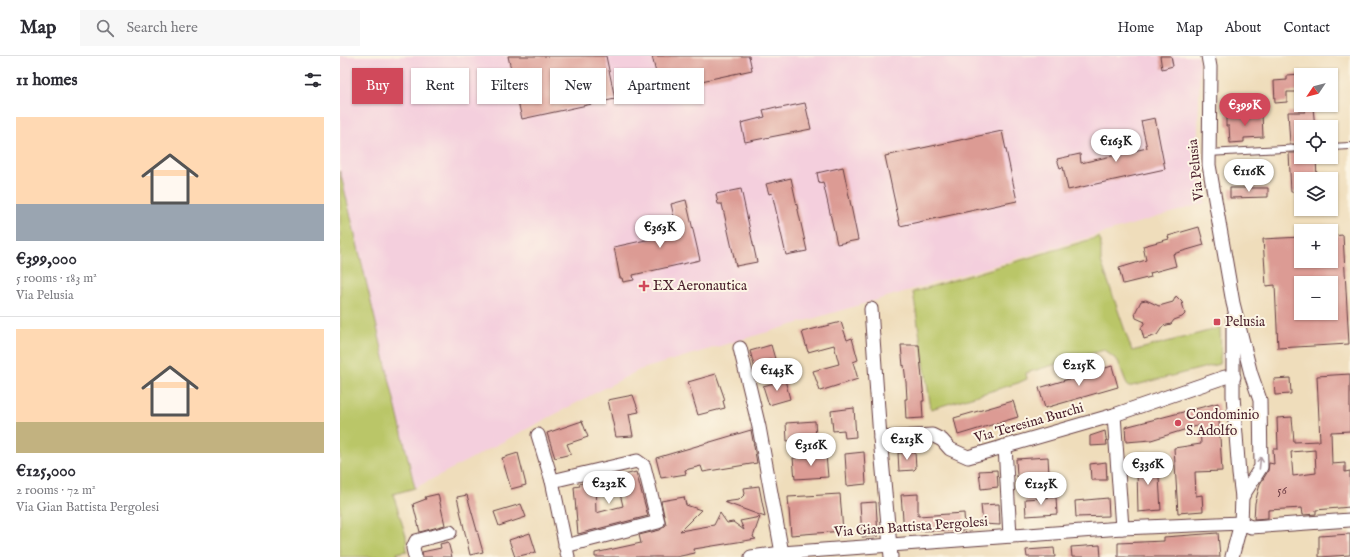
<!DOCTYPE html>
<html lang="en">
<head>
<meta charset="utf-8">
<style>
  body { margin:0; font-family:"IM FELL English",serif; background:#f7f7f7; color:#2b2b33; height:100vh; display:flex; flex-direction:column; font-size:15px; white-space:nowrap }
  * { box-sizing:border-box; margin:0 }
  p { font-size:13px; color:#7c7c81 }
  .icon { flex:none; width:22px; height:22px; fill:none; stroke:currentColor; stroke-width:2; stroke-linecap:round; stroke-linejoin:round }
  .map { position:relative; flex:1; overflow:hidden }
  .drawer { display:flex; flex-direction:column; background:#fff; width:340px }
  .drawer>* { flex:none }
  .hud { position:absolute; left:12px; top:12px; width:380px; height:36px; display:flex; gap:8px }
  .needle { width:26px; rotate:235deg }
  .controls { position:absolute; left:954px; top:12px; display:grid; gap:8px }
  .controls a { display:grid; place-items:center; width:44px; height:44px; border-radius:0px; background:#fff; box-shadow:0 1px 3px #0004; font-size:20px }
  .price { position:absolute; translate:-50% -34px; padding:0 9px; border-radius:14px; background:#fff; color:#222; font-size:13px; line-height:26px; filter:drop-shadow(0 1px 2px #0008) }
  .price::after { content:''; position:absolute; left:50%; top:24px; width:12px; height:9px; margin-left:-6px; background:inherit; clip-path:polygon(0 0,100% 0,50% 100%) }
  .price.current { background:#d1495b; color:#fff }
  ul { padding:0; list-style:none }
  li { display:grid; align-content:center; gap:8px; height:212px; padding:0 16px }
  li+li { border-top:1px solid #e1e1e2 }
  li span { display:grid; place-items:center; height:124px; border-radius:0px; color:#555 }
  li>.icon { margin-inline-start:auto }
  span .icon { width:72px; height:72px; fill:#fffc; stroke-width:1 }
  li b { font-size:17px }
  h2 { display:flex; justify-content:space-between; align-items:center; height:48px; padding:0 16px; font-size:17px }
  .tag { padding:0 14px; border-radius:0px; background:#fff; box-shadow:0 1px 3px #0004; font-size:14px; line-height:36px }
  .tag.current { background:#d1495b; color:#fff }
  header { display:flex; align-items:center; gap:24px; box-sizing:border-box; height:56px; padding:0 20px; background:#fff; border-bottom:1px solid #e1e1e2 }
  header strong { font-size:19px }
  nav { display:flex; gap:22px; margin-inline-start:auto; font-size:14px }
  .search { width:280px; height:36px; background:#f7f7f7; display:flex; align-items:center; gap:10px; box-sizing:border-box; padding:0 14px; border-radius:0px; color:#7c7c81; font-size:15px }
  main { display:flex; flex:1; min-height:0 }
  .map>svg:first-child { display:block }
  .built { fill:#f4cfdd }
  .green { fill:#bac668; stroke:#82724a }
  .building { fill:#dc9b94; fill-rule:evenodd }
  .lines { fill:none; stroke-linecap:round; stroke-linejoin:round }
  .lane-casing { stroke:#633c41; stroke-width:8 }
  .street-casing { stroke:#633c41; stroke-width:15 }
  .lane { stroke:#fff; stroke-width:6 }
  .street { stroke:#fff; stroke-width:13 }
  .oneway { stroke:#ae9aa0 }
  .poi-dot { fill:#d1495b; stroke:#fcf5e5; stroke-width:1.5 }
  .labels { text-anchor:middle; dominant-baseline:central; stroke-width:4; stroke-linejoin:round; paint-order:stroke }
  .number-label { font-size:12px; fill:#6e3e45 }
  .street-label { font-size:14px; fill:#4a1f2b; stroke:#fcf5e5 }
  .poi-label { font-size:14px; fill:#4a1f2b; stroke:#fcf5e5; text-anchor:start }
</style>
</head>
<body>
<header>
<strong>Map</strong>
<div class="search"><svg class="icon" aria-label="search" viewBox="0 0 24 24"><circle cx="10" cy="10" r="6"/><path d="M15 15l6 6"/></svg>Search here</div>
<nav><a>Home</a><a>Map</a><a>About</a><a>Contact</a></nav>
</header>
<main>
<section class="drawer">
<h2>11 homes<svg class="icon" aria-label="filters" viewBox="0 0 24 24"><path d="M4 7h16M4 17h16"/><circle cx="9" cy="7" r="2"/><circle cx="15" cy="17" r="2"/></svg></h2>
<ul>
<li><span style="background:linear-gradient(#ffd9b3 70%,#9aa5b1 0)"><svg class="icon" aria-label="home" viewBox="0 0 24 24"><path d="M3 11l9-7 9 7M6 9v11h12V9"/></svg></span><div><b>€399,000</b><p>5 rooms · 183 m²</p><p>Via Pelusia</p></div></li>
<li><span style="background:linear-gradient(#ffd9b3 75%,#c2b280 0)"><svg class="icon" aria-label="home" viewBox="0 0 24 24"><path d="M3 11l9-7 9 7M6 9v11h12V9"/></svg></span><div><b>€125,000</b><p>2 rooms · 72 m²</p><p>Via Gian Battista Pergolesi</p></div></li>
</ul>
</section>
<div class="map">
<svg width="1010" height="501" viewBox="0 0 1010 501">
  <rect width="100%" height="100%" fill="#fcf5e5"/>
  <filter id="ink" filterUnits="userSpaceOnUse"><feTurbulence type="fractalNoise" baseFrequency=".025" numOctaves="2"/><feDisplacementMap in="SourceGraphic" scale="8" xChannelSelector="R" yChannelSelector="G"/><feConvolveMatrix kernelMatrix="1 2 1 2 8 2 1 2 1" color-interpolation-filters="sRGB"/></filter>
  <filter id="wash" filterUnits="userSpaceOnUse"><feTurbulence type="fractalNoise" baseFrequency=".012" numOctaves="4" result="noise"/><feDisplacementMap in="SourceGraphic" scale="16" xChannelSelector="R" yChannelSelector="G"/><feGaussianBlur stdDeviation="0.9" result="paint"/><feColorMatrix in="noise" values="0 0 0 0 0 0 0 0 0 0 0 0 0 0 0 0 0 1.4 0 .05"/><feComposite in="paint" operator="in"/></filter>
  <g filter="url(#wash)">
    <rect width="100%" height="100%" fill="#efddbb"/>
    <polygon class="built" points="0,0 858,0 860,11 857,104 865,147 299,314 75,432 0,115"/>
    <g class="green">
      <polygon points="0,115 75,432 53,438 66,480 67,495 57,497 58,501 0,501"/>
      <polygon points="759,181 761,186 761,205 792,295 880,272 881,296 879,308 788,331 778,305 764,294 686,317 687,323 678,327 591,353 573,236"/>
    </g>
    <g id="blocks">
      <g class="building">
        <polygon points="168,0 266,0 275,43 182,63"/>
        <polygon points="312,0 409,0 412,14 320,34"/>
        <polygon points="820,0 831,0 833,10 822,13"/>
        <polygon points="961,18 961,36 947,36 947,46 935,47 934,25 947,24 947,19"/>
        <polygon points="465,47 471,73 405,86 401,67 425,61 423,54 436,51 436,53"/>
        <polygon points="965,52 973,52 975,71 961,71 961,88 950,88 948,56 965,56"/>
        <polygon points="922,57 923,81 904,82 904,86 890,87 889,70 886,70 886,59"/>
        <polygon points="815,62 825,113 728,134 723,111 720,112 717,103 740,98 741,107 807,92 801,65"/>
        <polygon points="662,75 677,145 560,170 545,100"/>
        <polygon points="949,97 961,97 961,101 976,101 977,123 961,123 961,136 951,136"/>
        <polygon points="503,111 518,184 497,188 483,126 479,127 477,117"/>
        <polygon points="451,122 467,195 446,199 432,137 429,138 426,128"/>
        <polygon points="890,132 928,132 928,141 890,142"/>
        <polygon points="401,133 417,206 396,210 382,148 378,148 376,138"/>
        <polygon points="346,144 360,204 293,219 294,224 283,226 282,222 280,222 274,191 338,177 331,148"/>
        <polygon points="859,171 864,189 833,198 836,210 810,217 811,221 783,228 779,212 806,204 803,190 829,183 828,180"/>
        <path d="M 1003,179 L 1009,288 L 938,292 L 935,229 L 926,230 L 923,183 L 961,181 L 961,205 L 991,205 L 991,180 ZM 961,227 L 991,227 L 991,257 L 961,257 Z"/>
        <polygon points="836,240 842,246 845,258 842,261 834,264 831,268 823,270 817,279 804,283 801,272 805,266 796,262 795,257 801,245 806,244 819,250 833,246"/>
        <polygon points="501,266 507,284 512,282 518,304 513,306 518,323 480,335 473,315 499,308 494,289 468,296 462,276"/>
        <polygon points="431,289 435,303 425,305 427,309 415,313 410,295"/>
        <polygon points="561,289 579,289 584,345 582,345 583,362 566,363 565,343 567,343 566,326 564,309 563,310"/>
        <polygon points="772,310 778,331 705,352 699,332"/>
        <polygon points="376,318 385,344 383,345 385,352 358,359 348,326"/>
        <path d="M 1010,318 L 1010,375 L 991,376 L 992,408 L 1005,407 L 1005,416 L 1010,415 L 1010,451 L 976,454 L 976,458 L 963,459 L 962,452 L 928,454 L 928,462 L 914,463 L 915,447 L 920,428 L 928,415 L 929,407 L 934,408 L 933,393 L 938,393 L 937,362 L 952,361 L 954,386 L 980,385 L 977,320 ZM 975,394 L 976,417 L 953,420 L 951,396 Z"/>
        <polygon points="950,322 951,338 935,339 934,323"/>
        <polygon points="445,324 450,343 429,349 423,330"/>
        <polygon points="293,339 299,356 289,358 293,380 276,381 268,344"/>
        <polygon points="673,345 678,361 618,379 614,362"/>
        <polygon points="878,347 882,415 855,416 856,440 862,439 863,455 838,457 834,392 861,388 860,369 811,384 786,386 785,371"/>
        <polygon points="514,352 516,381 505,382 504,374 493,375 491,355"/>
        <polygon points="242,365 248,381 227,388 231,398 215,402 207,377"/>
        <polygon points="475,365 476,383 447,385 446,367"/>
        <polygon points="411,374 417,407 363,416 361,410 345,414 346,418 321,422 316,402"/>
        <polygon points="765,375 767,389 750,390 750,380"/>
        <polygon points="524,396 526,428 507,430 505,398"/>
        <polygon points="575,396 576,412 574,414 559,415 558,397"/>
        <polygon points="178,397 186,429 171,433 162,402"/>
        <polygon points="486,399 488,421 455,423 453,402"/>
        <polygon points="708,401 709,419 677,421 676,403"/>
        <polygon points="818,405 821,454 798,456 797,414 795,415 795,406"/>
        <polygon points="766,406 767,424 751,424 750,408"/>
        <polygon points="657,414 658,431 641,433 639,415"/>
        <polygon points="296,416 308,460 238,478 234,431 240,430 239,428 255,424 256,457 283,450 276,421"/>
        <polygon points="419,430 425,461 384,446 399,444 405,438 404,432"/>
        <polygon points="98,438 105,469 80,476 73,448 86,443 85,441"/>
        <polygon points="500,438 503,475 451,479 448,441"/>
        <polygon points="578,438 578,460 624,457 625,474 564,475 561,439"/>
        <polygon points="127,439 143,496 130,499 117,441"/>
        <polygon points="344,441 346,449 361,454 340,475 374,469 380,457 387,467 393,466 404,474 400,465 420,461 413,481 416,483 354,493 355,497 336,501 255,501 255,497 301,487 299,479 320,474 326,469 321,445"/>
        <polygon points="716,441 717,458 686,460 685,443"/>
        <polygon points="768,442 769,460 736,461 735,445"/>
        <polygon points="536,446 538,480 522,481 520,447"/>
        <polygon points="181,448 186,461 159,470 154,456"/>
        <polygon points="659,448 660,469 643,468 641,449"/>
        <polygon points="190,477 196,496 175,501 169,484"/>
        <polygon points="878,477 880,501 778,501 778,487 824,485 824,481"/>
        <polygon points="1010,478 1010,499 979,501 979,480"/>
        <polygon points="108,486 112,501 83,501 82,496 101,492 100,488"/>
        <polygon points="760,489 761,501 732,501 731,491"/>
        <polygon points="714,492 715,501 687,501 686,494"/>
      </g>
    </g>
  </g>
  <g filter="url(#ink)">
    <use href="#blocks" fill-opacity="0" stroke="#633c41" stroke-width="1"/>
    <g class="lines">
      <g class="lane-casing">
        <g id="lane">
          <polyline points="991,91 1010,90"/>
          <polyline points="868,97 961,92"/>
        </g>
      </g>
      <g class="street-casing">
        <g id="street">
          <polyline points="868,0 870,11 869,109 893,247 911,318 920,344 921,411 902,441"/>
          <polyline points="531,253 540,382 551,501"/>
          <polyline points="400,292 419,371 442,497"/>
          <polyline points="774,359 782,472"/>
          <polyline points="198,379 212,425 228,501"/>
          <polyline points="540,382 592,379 602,384 610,393 628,401 774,359 885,321 894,321"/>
          <polyline points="665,390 670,480"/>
          <polyline points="212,425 297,405 304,410 318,466 225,490"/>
          <polyline points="75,501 73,492 76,485 110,476"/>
          <polyline points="411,501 442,497 782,472 901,467 911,471 1010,464"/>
          <polyline points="892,501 901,467 902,441 899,418 893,340 893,262"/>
        </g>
      </g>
      <use href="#lane" class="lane"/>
      <use href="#street" class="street"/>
    </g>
    <defs><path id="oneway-shaft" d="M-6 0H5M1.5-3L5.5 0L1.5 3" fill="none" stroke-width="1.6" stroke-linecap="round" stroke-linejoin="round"/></defs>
    <use class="oneway" href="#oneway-shaft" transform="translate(920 407) rotate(-84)"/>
  </g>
  <g class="poi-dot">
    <path d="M302 224h4v4h4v4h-4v4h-4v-4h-4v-4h4z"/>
    <rect x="873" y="262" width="8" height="8" rx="2"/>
    <circle cx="838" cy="367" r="4"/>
  </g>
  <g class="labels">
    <g class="number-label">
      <text x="942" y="434">56</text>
    </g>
    <g class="street-label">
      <text transform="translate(856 114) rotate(-96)">Via Pelusia</text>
      <text transform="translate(689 367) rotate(-16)">Via Teresina Burchi</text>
      <text transform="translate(571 471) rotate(-4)">Via Gian Battista Pergolesi</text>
    </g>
    <g class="poi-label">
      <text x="313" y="230">EX Aeronautica</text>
      <text x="885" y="266">Pelusia</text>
      <text x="846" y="359">Condominio<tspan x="846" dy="16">S.Adolfo</tspan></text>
    </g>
  </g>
</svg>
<div class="controls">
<a><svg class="needle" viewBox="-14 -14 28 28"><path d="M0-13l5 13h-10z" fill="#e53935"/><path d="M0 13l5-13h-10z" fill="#7c7c81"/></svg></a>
<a><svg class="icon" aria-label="locate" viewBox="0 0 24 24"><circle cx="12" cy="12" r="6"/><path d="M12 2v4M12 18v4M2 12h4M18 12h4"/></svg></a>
<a><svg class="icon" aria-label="layers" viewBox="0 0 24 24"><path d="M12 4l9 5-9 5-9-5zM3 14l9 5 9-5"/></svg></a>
<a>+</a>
<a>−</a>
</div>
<b class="price current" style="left:905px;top:71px">€399K</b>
<b class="price" style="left:776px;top:107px">€163K</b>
<b class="price" style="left:909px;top:137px">€116K</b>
<b class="price" style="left:320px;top:193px">€363K</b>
<b class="price" style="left:739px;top:331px">€215K</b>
<b class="price" style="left:437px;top:336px">€143K</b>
<b class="price" style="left:567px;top:405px">€213K</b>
<b class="price" style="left:471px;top:411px">€316K</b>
<b class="price" style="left:808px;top:430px">€336K</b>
<b class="price" style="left:269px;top:449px">€232K</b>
<b class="price" style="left:701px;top:450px">€125K</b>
<div class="hud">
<a class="tag current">Buy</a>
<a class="tag">Rent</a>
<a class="tag">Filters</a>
<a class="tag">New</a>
<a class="tag">Apartment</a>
</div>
</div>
</main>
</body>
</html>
